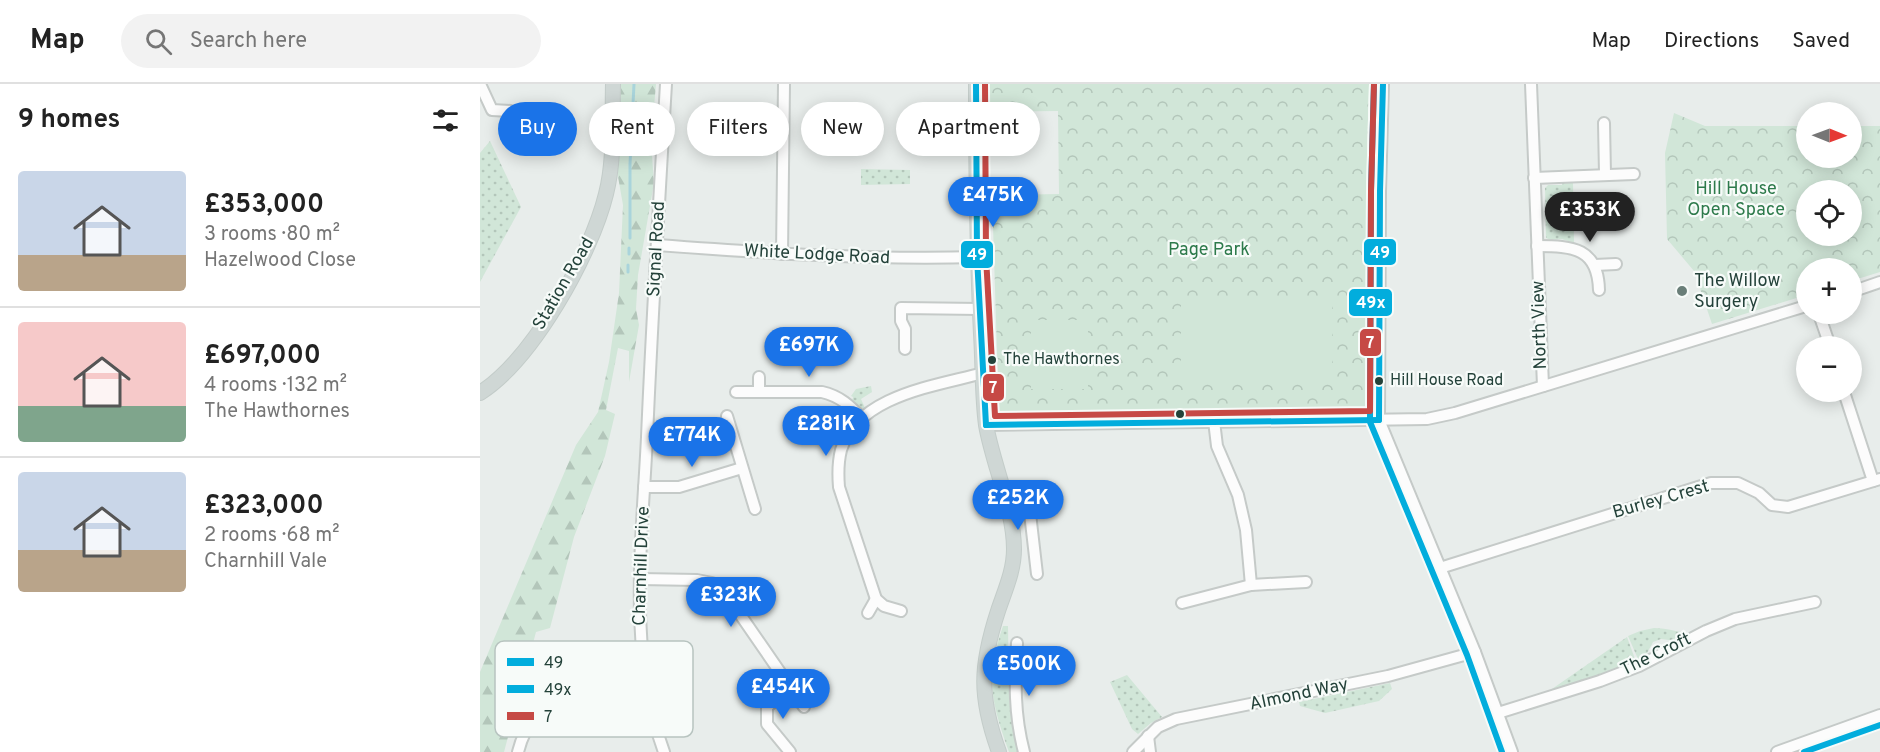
<!DOCTYPE html>
<html lang="en">
<head>
<meta charset="utf-8">
<style>
  body { margin:0; font-family:Overpass,sans-serif; background:#f2f2f2; color:#222; height:100vh; display:flex; flex-direction:column; font-size:22px; white-space:nowrap }
  * { box-sizing:border-box; margin:0 }
  p { font-size:20px; color:#767676 }
  .icon { flex:none; width:33px; height:33px; fill:none; stroke:currentColor; stroke-width:2; stroke-linecap:round; stroke-linejoin:round }
  .map { position:relative; flex:1; overflow:hidden }
  .details { display:flex; flex-direction:column; background:#fff; width:480px }
  .details>* { flex:none }
  .top-card { position:absolute; left:18px; top:18px; width:570px; height:54px; display:flex; gap:12px }
  .needle { width:39px; rotate:91deg }
  .tools { position:absolute; left:1316px; top:18px; display:grid; gap:12px }
  .tools a { display:grid; place-items:center; width:66px; height:66px; border-radius:50%; background:#fff; box-shadow:0 3px 15px #0003; font-size:30px }
  .price { position:absolute; translate:-50% -51px; padding:0 14px; border-radius:21px; background:#1a73e8; color:#fff; font-size:20px; line-height:39px; filter:drop-shadow(0 2px 3px #0008) }
  .price::after { content:''; position:absolute; left:50%; top:36px; width:18px; height:14px; margin-left:-9px; background:inherit; clip-path:polygon(0 0,100% 0,50% 100%) }
  .price.selected { background:#222; color:#fff }
  ul { padding:0; list-style:none }
  li { display:flex; align-items:center; gap:18px; height:150px; padding:0 18px }
  li+li { border-top:2px solid #e0e0e0 }
  li span { display:grid; place-items:center; flex:none; width:168px; height:120px; border-radius:6px; color:#555 }
  li>.icon { margin-inline-start:auto }
  span .icon { width:72px; height:72px; fill:#fffc; stroke-width:1 }
  li b { font-size:26px }
  h2 { display:flex; justify-content:space-between; align-items:center; height:72px; padding:0 18px; font-size:26px }
  .chip { padding:0 21px; border-radius:27px; background:#fff; box-shadow:0 3px 15px #0003; font-size:21px; line-height:54px }
  .chip.selected { background:#1a73e8; color:#fff }
  header { display:flex; align-items:center; gap:36px; box-sizing:border-box; height:84px; padding:0 30px; background:#fff; border-bottom:2px solid #e0e0e0 }
  header strong { font-size:28px }
  nav { display:flex; gap:33px; margin-inline-start:auto; font-size:21px }
  .search { width:420px; height:54px; background:#f2f2f2; display:flex; align-items:center; gap:15px; box-sizing:border-box; padding:0 21px; border-radius:33px; color:#767676; font-size:22px }
  main { display:flex; flex:1; min-height:0 }
  .map>svg:first-child { display:block }
  .grass { fill:url(#grass-dots) }
  .forest { fill:url(#forest-firs) }
  .park { fill:url(#park-crowns); fill-rule:evenodd }
  .pitch { fill:#d1e6d8 }
  .lines { fill:none; stroke-linecap:round; stroke-linejoin:round }
  .stream { stroke:#a9d4db; stroke-width:3 }
  .minor-casing { stroke:#c5cac8; stroke-width:14 }
  .major-casing { stroke:#c3ccc9; stroke-width:16 }
  .minor { stroke:#fcfcfc; stroke-width:10 }
  .major { stroke:#cfd7d5; stroke-width:14 }
  .bus-1-casing { stroke:#f7fbf9; stroke-width:10 }
  .bus-2-casing { stroke:#f7fbf9; stroke-width:10 }
  .bus-3-casing { stroke:#f7fbf9; stroke-width:10 }
  .bus-1 { stroke:#02addd; stroke-width:6 }
  .bus-2 { stroke:#02addd; stroke-width:6 }
  .bus-3 { stroke:#c64945; stroke-width:6 }
  .poi-dot { fill:#697e78; stroke:#f7fbf9; stroke-width:2 }
  .bus-dot { fill:#24423a; stroke:#f7fbf9; stroke-width:2 }
  .labels { text-anchor:middle; dominant-baseline:central; stroke-width:4.5; stroke-linejoin:round; paint-order:stroke }
  .bus-label { font-size:16px; fill:#24423a; stroke:#f7fbf9; text-anchor:start }
  .park-label { font-size:18px; fill:#2d7a4b; stroke:#f7fbf9 }
  .street-label { font-size:18px; fill:#24423a; stroke:#f7fbf9 }
  .poi-label { font-size:18px; fill:#24423a; stroke:#f7fbf9; text-anchor:start }
  .key { fill:#f7fbf9; stroke:#b8c4c0; stroke-width:1.5 }
  .key-label { font-size:16px; fill:#24423a }
  .line-badge { stroke:#f7fbf9; stroke-width:2 }
  .badge-label { font-size:16px; text-anchor:middle; font-weight:bold; fill:#fff }
</style>
</head>
<body>
<header>
<strong>Map</strong>
<div class="search"><svg class="icon" aria-label="search" viewBox="0 0 24 24"><circle cx="10" cy="10" r="6"/><path d="M15 15l6 6"/></svg>Search here</div>
<nav><a>Map</a><a>Directions</a><a>Saved</a></nav>
</header>
<main>
<section class="details">
<h2>9 homes<svg class="icon" aria-label="filters" viewBox="0 0 24 24"><path d="M4 7h16M4 17h16"/><circle cx="9" cy="7" r="2"/><circle cx="15" cy="17" r="2"/></svg></h2>
<ul>
<li><span style="background:linear-gradient(#c9d6e8 70%,#b9a48a 0)"><svg class="icon" aria-label="home" viewBox="0 0 24 24"><path d="M3 11l9-7 9 7M6 9v11h12V9"/></svg></span><div><b>£353,000</b><p>3 rooms · 80 m²</p><p>Hazelwood Close</p></div></li>
<li><span style="background:linear-gradient(#f6c9c9 70%,#7fa58c 0)"><svg class="icon" aria-label="home" viewBox="0 0 24 24"><path d="M3 11l9-7 9 7M6 9v11h12V9"/></svg></span><div><b>£697,000</b><p>4 rooms · 132 m²</p><p>The Hawthornes</p></div></li>
<li><span style="background:linear-gradient(#c9d6e8 65%,#b9a48a 0)"><svg class="icon" aria-label="home" viewBox="0 0 24 24"><path d="M3 11l9-7 9 7M6 9v11h12V9"/></svg></span><div><b>£323,000</b><p>2 rooms · 68 m²</p><p>Charnhill Vale</p></div></li>
</ul>
</section>
<div class="map">
<svg width="1400" height="668" viewBox="0 0 1400 668">
  <defs>
    <pattern id="grass-dots" width="8" height="8" patternUnits="userSpaceOnUse" patternTransform="scale(1.5)"><rect width="8" height="8" fill="#d1e6d8"/><path d="M2 2h.1M6 6h.1" fill="none" stroke="#b3c6ba" stroke-width="1.8" stroke-linecap="round"/></pattern>
    <pattern id="forest-firs" width="22" height="20" patternUnits="userSpaceOnUse" patternTransform="scale(1.5)"><rect width="22" height="20" fill="#d1e6d8"/><path d="M5 1l3.5 6h-7zM16 11l3.5 6h-7z" fill="#b3c6ba"/></pattern>
    <pattern id="park-crowns" width="20" height="18" patternUnits="userSpaceOnUse" patternTransform="scale(1.5)"><rect width="20" height="18" fill="#d1e6d8"/><path d="M2 6a3 3 0 1 1 6 0M12 15a3 3 0 1 1 6 0" fill="none" stroke="#b3c6ba"/></pattern>
  </defs>
  <rect width="100%" height="100%" fill="#e8edeb"/>
  <g class="grass">
    <polygon points="10,57 41,123 0,198 0,69"/>
    <polygon points="381,85 430,86 430,100 381,101"/>
    <polygon points="1082,98 1093,99 1094,159 1082,155 1071,156 1066,154 1065,104 1068,101 1082,101"/>
    <polygon points="391,302 392,308 381,315 385,324 379,325 372,318 373,313 371,312 376,305"/>
    <path d="M 523,542 L 528,542 C 529,585 526,627 539,668 L 529,668 C 511,617 505,595 523,542 Z"/>
    <path d="M 1174,544 C 1188,544 1199,549 1213,549 L 1197,557 L 1181,555 L 1173,558 L 1167,569 L 1158,575 L 1148,552 L 1160,547 Z"/>
    <polygon points="1147,553 1155,575 1128,589 1069,607"/>
    <polygon points="647,591 682,633 671,639 658,650 652,645 630,598"/>
    <polygon points="910,599 912,605 899,617 845,629 820,622 819,618"/>
  </g>
  <polygon class="forest" points="141,0 176,0 171,58 174,99 158,191 156,225 159,241 149,298 149,267 138,264 126,326 135,330 125,372 94,453 70,544 56,548 24,668 0,668 0,588 96,361 118,328 129,278 139,209 143,121 137,87"/>
  <g class="park">
    <polygon points="509,0 891,0 889,323 519,330 512,111 579,110 578,27 509,28"/>
    <path d="M 1194,29 L 1225,42 L 1326,42 L 1326,74 L 1371,74 L 1371,42 L 1400,42 L 1400,188 L 1371,197 L 1371,184 L 1326,184 L 1326,211 L 1232,240 L 1214,187 L 1187,155 L 1185,69 ZM 1371,106 L 1371,152 L 1326,152 L 1326,106 Z"/>
  </g>
  <g class="pitch">
    <rect x="701" y="213" width="151" height="87"/>
    <rect x="551" y="236" width="57" height="69"/>
  </g>
  <g class="lines">
    <g class="stream">
      <polyline points="150,154 150,80 154,0"/>
      <polyline points="149,170 149,164"/>
      <polyline points="148,188 148,181"/>
    </g>
    <g class="minor-casing">
      <g id="minor">
        <polyline points="0,0 12,26 31,27"/>
        <polyline points="903,0 900,107 899,336 995,568 1032,668"/>
        <polyline points="1051,0 1063,302"/>
        <polyline points="1124,39 1125,90"/>
        <polyline points="1054,94 1154,90"/>
        <path d="M 177,161 C 285,169 389,176 497,173"/>
        <path d="M 1057,162 C 1093,162 1118,164 1119,206"/>
        <polyline points="302,170 304,0"/>
        <polyline points="1115,181 1136,180"/>
        <polyline points="1371,208 1400,198"/>
        <polyline points="1339,230 1350,262"/>
        <polyline points="425,265 425,245 421,237 421,224 500,225"/>
        <polyline points="279,293 279,308"/>
        <path d="M 256,308 L 342,308 C 360,312 370,322 382,334"/>
        <polyline points="1364,308 1393,397"/>
        <polyline points="247,332 275,425"/>
        <polyline points="734,337 737,362 758,411 766,446 771,501"/>
        <polyline points="506,341 947,335 975,329 1326,222"/>
        <polyline points="521,402 548,412 557,490"/>
        <polyline points="164,403 199,403 262,384"/>
        <polyline points="960,484 1231,399 1258,399 1279,409 1292,421 1308,423 1400,395"/>
        <polyline points="160,495 217,496 232,499 246,510 324,623"/>
        <polyline points="702,519 771,501 826,498"/>
        <path d="M 421,527 L 404,522 L 396,515 L 359,403 C 358,391 358,378 361,366 C 378,311 456,302 503,289"/>
        <polyline points="388,529 396,515"/>
        <path d="M 537,559 C 535,598 534,630 544,668"/>
        <polyline points="309,604 287,623 287,640 310,668"/>
        <polyline points="1018,629 1120,597 1159,582 1226,547 1255,535 1335,518"/>
        <polyline points="668,652 670,668"/>
        <path d="M 38,668 C 54,605 107,596 163,586"/>
        <path d="M 184,668 C 147,567 162,458 167,353 C 172,236 179,118 186,0"/>
        <polyline points="653,668 678,643 696,635 908,592 995,568"/>
        <polyline points="1297,668 1400,631"/>
      </g>
    </g>
    <g class="major-casing">
      <g id="major">
        <path d="M 496,0 C 496,84 497,167 501,250 C 503,280 502,311 506,341 C 513,381 534,426 534,465 C 534,487 525,506 518,527 C 500,582 499,613 519,668"/>
        <path d="M 0,309 C 53,275 111,171 126,110 C 135,75 132,36 133,0"/>
      </g>
    </g>
    <use href="#minor" class="minor"/>
    <use href="#major" class="major"/>
    <g class="bus-1-casing">
      <g id="bus-1">
        <polyline points="496,0 497,173 506,341"/>
        <polyline points="899,336 900,107 903,0"/>
        <polyline points="506,341 899,336"/>
      </g>
    </g>
    <g class="bus-2-casing">
      <g id="bus-2">
        <polyline points="894,0 891,107 890,338 987,571 1022,668"/>
        <polyline points="1324,668 1400,641"/>
      </g>
    </g>
    <g class="bus-3-casing">
      <polyline id="bus-3" points="505,0 506,173 515,332 890,327 891,107 894,0"/>
    </g>
    <use href="#bus-1" class="bus-1"/>
    <use href="#bus-2" class="bus-2"/>
    <use href="#bus-3" class="bus-3"/>
  </g>
  <circle class="poi-dot" cx="1202" cy="207" r="6"/>
  <g class="bus-dot">
    <circle cx="512" cy="276" r="5"/>
    <circle cx="899" cy="297" r="5"/>
    <circle cx="700" cy="330" r="5"/>
  </g>
  <g class="labels">
    <g class="bus-label">
      <text x="523" y="276">The Hawthornes</text>
      <text x="910" y="297">Hill House Road</text>
    </g>
    <g class="park-label">
      <text x="1256" y="105">Hill House<tspan x="1256" dy="21">Open Space</tspan></text>
      <text x="729" y="166">Page Park</text>
    </g>
    <g class="street-label">
      <text transform="translate(177 165) rotate(-87)">Signal Road</text>
      <text transform="translate(337 171) rotate(3)">White Lodge Road</text>
      <text transform="translate(84 200) rotate(-60)">Station Road</text>
      <text transform="translate(1060 241) rotate(-92)">North View</text>
      <text transform="translate(1181 416) rotate(-16)">Burley Crest</text>
      <text transform="translate(162 482) rotate(-88)">Charnhill Drive</text>
      <text transform="translate(1176 571) rotate(-26)">The Croft</text>
      <text transform="translate(819 611) rotate(-12)">Almond Way</text>
    </g>
    <g class="poi-label">
      <text x="1214" y="197">The Willow<tspan x="1214" dy="21">Surgery</tspan></text>
    </g>
  </g>
  <rect x="15" y="557" width="198" height="96" rx="9" class="key"/>
  <rect x="27" y="574" width="27" height="8" fill="#02addd"/>
  <rect x="27" y="601" width="27" height="8" fill="#02addd"/>
  <rect x="27" y="628" width="27" height="8" fill="#c64945"/>
  <g class="key-label">
    <text x="64" y="584">49</text>
    <text x="64" y="611">49x</text>
    <text x="64" y="638">7</text>
  </g>
  <g class="line-badge">
    <rect x="883" y="154" width="34" height="28" rx="6" fill="#02addd"/>
    <rect x="480" y="156" width="34" height="29" rx="6" fill="#02addd"/>
    <rect x="868" y="204" width="45" height="29" rx="6" fill="#02addd"/>
    <rect x="879" y="244" width="23" height="29" rx="6" fill="#c64945"/>
    <rect x="502" y="289" width="23" height="29" rx="6" fill="#c64945"/>
  </g>
  <g class="badge-label">
    <text x="900" y="174">49</text>
    <text x="497" y="176">49</text>
    <text x="891" y="224">49x</text>
    <text x="890" y="264">7</text>
    <text x="513" y="309">7</text>
  </g>
</svg>
<div class="tools">
<a><svg class="needle" viewBox="-14 -14 28 28"><path d="M0-13l5 13h-10z" fill="#e53935"/><path d="M0 13l5-13h-10z" fill="#767676"/></svg></a>
<a><svg class="icon" aria-label="locate" viewBox="0 0 24 24"><circle cx="12" cy="12" r="6"/><path d="M12 2v4M12 18v4M2 12h4M18 12h4"/></svg></a>
<a>+</a>
<a>−</a>
</div>
<b class="price" style="left:513px;top:144px">£475K</b>
<b class="price selected" style="left:1110px;top:159px">£353K</b>
<b class="price" style="left:329px;top:294px">£697K</b>
<b class="price" style="left:346px;top:373px">£281K</b>
<b class="price" style="left:212px;top:384px">£774K</b>
<b class="price" style="left:538px;top:447px">£252K</b>
<b class="price" style="left:251px;top:544px">£323K</b>
<b class="price" style="left:549px;top:613px">£500K</b>
<b class="price" style="left:303px;top:636px">£454K</b>
<div class="top-card">
<a class="chip selected">Buy</a>
<a class="chip">Rent</a>
<a class="chip">Filters</a>
<a class="chip">New</a>
<a class="chip">Apartment</a>
</div>
</div>
</main>
</body>
</html>
